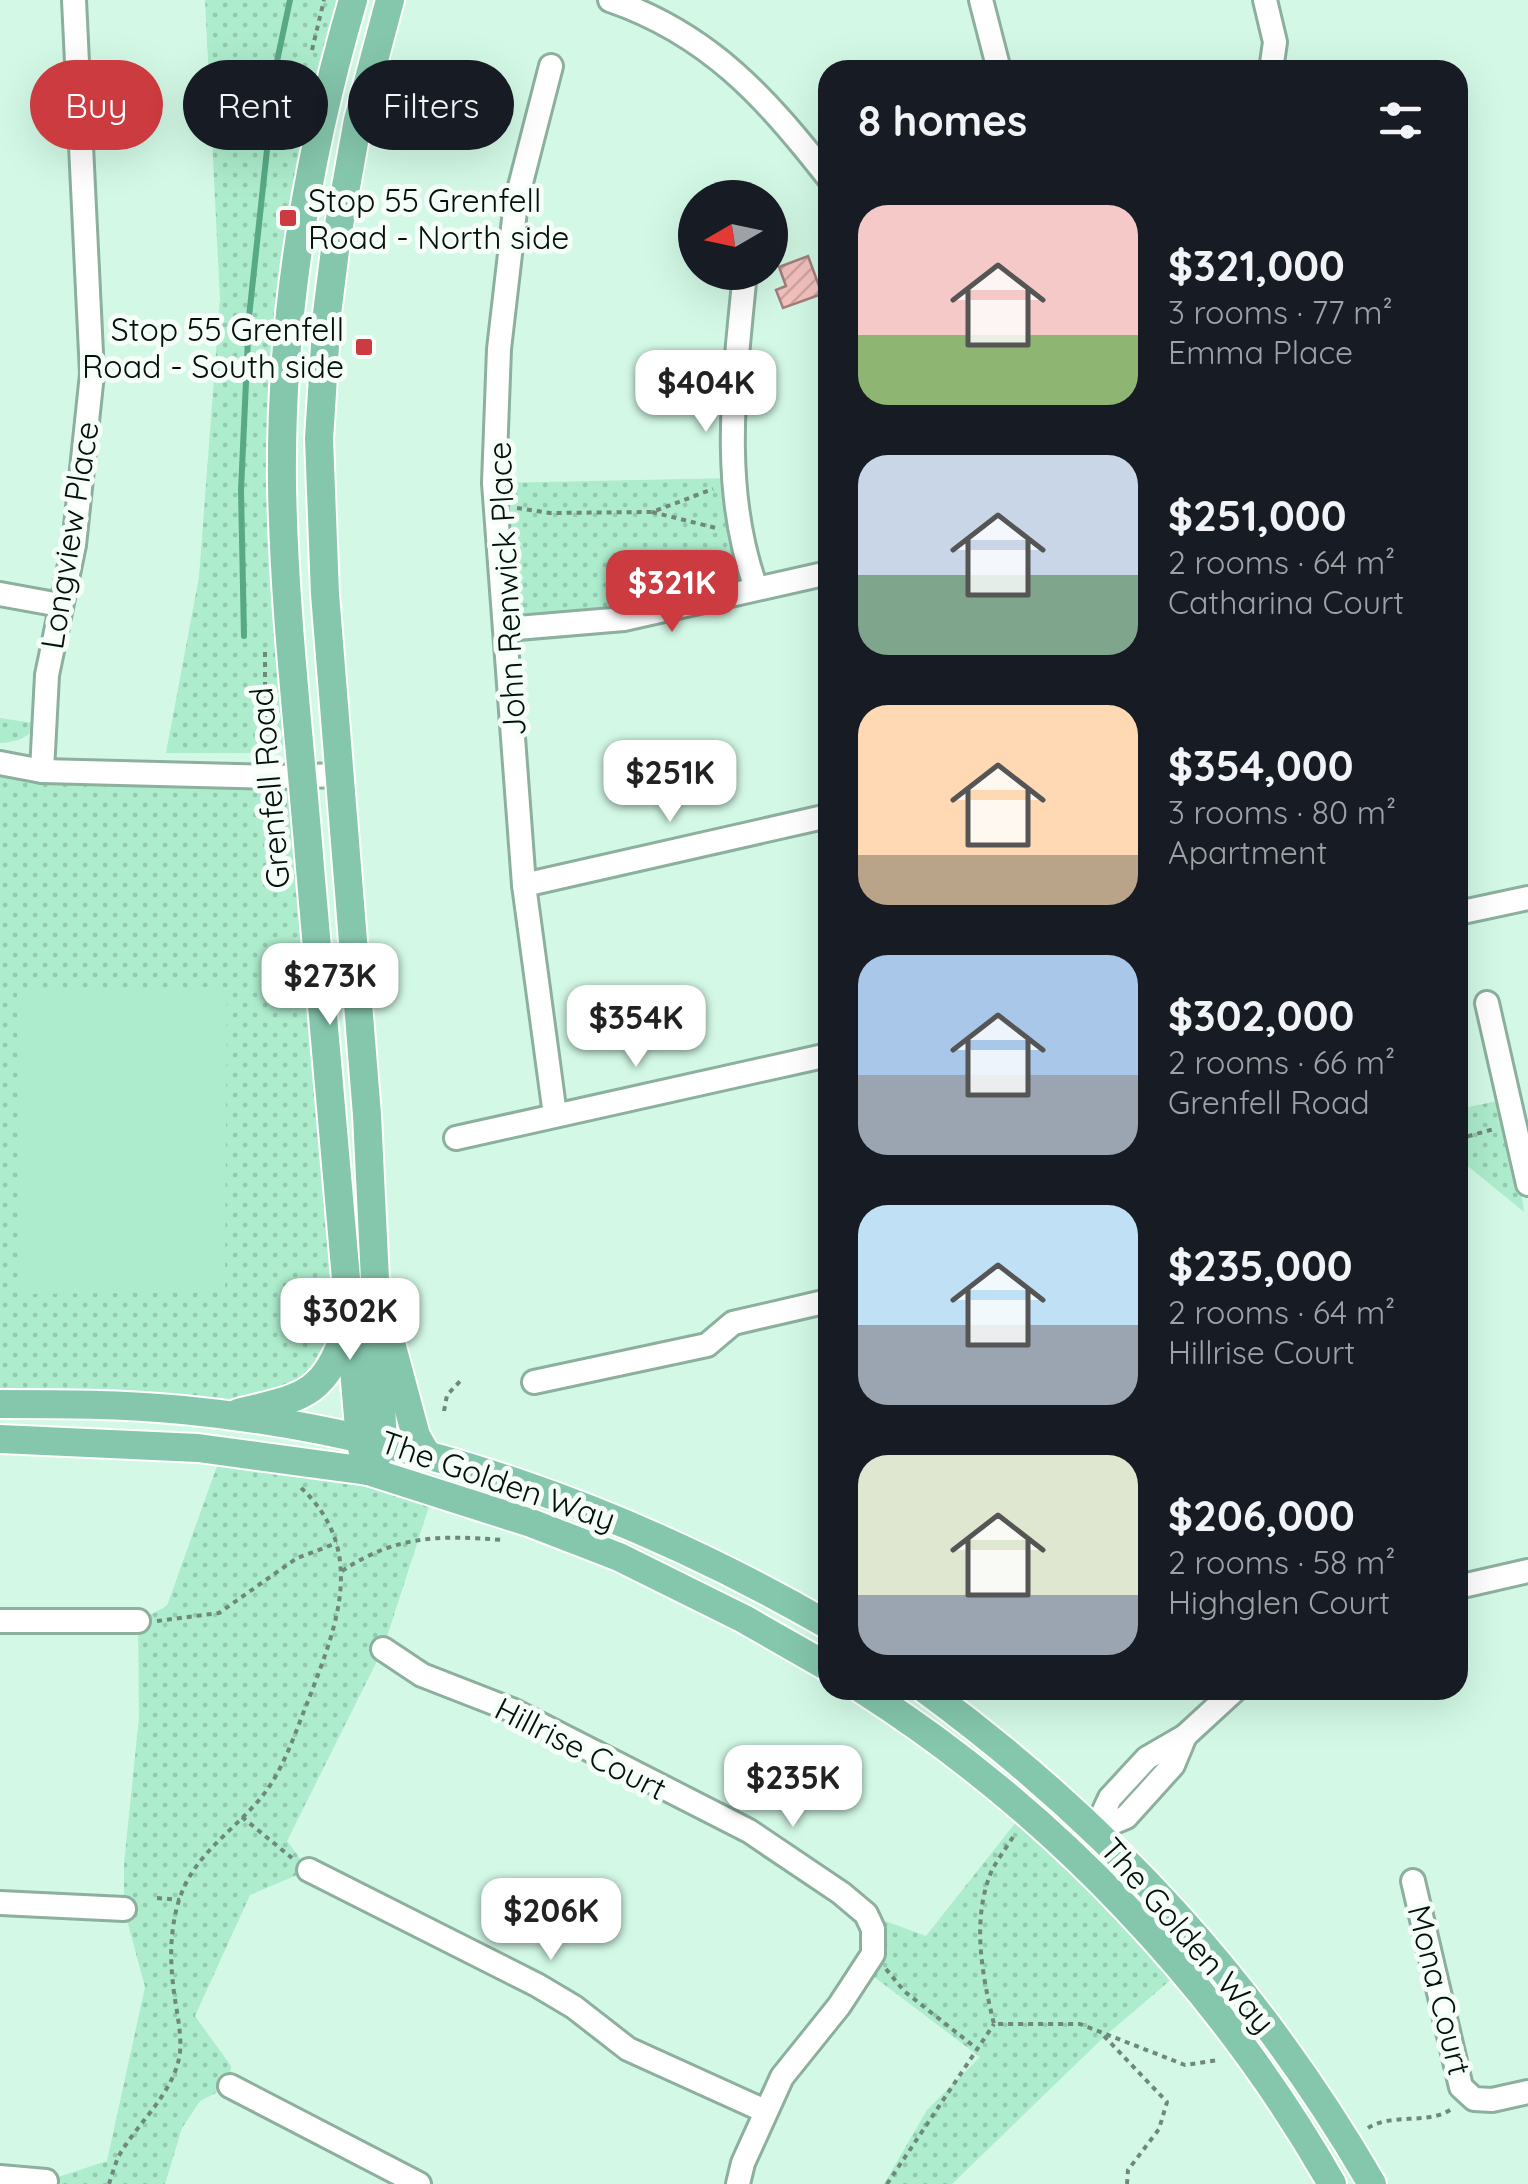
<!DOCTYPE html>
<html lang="en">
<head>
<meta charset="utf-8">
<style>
  body { margin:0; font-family:Quicksand,sans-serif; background:#20242c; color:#f1f3f6; height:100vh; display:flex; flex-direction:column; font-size:38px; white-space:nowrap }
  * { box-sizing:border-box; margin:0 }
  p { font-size:32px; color:#9ea1a6 }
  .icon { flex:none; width:55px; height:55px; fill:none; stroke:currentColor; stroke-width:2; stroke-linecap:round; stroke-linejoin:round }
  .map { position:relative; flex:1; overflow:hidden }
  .side { position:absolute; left:818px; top:60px; width:650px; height:1640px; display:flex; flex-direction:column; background:#171b24; border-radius:30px; box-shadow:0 10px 40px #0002 }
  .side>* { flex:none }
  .top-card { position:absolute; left:30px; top:60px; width:638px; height:90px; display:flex; gap:20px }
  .needle { width:65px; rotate:261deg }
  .tools { position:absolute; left:678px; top:180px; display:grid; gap:20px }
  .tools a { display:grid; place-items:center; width:110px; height:110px; border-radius:50%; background:#171b24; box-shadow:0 10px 40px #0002; font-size:50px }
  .price { position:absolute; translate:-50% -85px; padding:0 22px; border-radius:20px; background:#fff; color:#222; font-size:32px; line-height:65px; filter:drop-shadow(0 2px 5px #0008) }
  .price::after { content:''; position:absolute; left:50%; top:60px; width:30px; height:22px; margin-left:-15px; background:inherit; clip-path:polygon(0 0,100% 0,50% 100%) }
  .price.selected { background:#cb3b40; color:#fff }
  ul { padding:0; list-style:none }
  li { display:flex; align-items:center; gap:30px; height:250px; padding:0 40px }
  li span { display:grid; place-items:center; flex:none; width:280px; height:200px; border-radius:30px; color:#555 }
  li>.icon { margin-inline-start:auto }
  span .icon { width:120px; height:120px; fill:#fffc; stroke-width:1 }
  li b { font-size:42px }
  h2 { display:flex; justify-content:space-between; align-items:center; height:120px; padding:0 40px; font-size:42px }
  .pill { padding:0 35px; border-radius:45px; background:#171b24; box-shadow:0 10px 40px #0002; font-size:35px; line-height:90px }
  .pill.selected { background:#cb3b40; color:#fff }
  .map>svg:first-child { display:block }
  .grass { fill:url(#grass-dots) }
  .pitch { fill:#adeccd }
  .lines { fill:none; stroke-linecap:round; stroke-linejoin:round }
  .stream { stroke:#58a985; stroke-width:6 }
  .building { fill:url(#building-hatch); stroke:#a5807d; stroke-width:2.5 }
  .minor-casing { stroke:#8caf9e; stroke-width:28 }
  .major-casing { stroke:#fff; stroke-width:32 }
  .path { stroke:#6f887b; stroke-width:4; stroke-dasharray:5 5; stroke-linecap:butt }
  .minor { stroke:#fff; stroke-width:22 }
  .major { stroke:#85c7ad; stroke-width:28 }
  .poi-dot { fill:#cb3b40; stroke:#f6fefa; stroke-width:4 }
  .labels { text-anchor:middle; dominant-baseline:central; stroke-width:10; stroke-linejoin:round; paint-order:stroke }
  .poi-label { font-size:32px; fill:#04100a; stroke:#f6fefa; text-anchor:start }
  .street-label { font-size:32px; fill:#04100a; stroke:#f6fefa }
</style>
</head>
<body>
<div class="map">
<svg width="1528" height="2184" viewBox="0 0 1528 2184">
  <defs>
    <pattern id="grass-dots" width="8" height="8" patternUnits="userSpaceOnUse" patternTransform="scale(2.5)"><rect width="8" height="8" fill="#adeccd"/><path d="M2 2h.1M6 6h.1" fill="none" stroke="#93c9af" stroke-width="1.8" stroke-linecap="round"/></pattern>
    <pattern id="building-hatch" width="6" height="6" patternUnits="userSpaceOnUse" patternTransform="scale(2.5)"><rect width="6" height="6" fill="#f6c4c0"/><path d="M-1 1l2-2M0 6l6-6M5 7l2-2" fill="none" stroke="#d1a7a4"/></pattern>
  </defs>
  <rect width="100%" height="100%" fill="#d3f9e6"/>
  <g class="grass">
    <polygon points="205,0 342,0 296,196 289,738 279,749 266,753 166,753 199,577 220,299"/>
    <polygon points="732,478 756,588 506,629 494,483"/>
    <path d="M 0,718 L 39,724 C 27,738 18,742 0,743 Z"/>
    <polygon points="0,763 303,776 349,1319 327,1375 217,1414 0,1405"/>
    <polygon points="1508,1099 1524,1212 1458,1158 1458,1109"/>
    <polygon points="222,1452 434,1491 383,1649 287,1841 309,1870 250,1895 195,2016 231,2066 230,2086 200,2101 182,2128 165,2184 46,2184 46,2181 107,2161 145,1987 124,1909 124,1864 139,1717 138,1621 167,1606"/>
    <polygon points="1024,1812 1181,1971 1105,2036 952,2184 884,2184 927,2110 980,2057 865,1970 866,1914 926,1936"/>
  </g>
  <polygon class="pitch" points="227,987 225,1292 20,1294 17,988"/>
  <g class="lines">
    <polyline class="stream" points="244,636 241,490 249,317 276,66 290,0"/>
  </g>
  <polygon class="building" points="808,256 822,294 783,308 776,290 786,286 779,267"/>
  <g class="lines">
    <g class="minor-casing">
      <g id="minor">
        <path d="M 610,0 C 709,34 765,97 828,177"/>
        <polyline points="981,0 999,70"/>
        <polyline points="1265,0 1275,42 1271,70"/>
        <polyline points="551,66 516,202 499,349 494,483 524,885 555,1115"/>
        <path d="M 745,272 C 735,379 719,485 756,588"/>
        <polyline points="0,594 60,605"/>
        <polyline points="506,629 624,619 828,573"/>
        <polyline points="0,763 42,771 277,777 339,775"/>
        <polyline points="42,771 47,675 74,545 92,374 74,0"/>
        <polyline points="524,885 828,816"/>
        <polyline points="1458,913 1528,898"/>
        <polyline points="1487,1003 1528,1184"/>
        <polyline points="456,1138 828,1055"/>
        <polyline points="534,1382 707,1345 733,1323 828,1301"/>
        <polyline points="1458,1587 1528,1571"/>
        <polyline points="0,1621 138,1621"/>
        <polyline points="383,1649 422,1675 512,1710 749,1831 841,1893 866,1914 873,1929 873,1954 839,2006 782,2077 743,2163 738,2184"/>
        <polyline points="1095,1830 1126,1817 1173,1765 1185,1736"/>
        <polyline points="1072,1855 1095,1830 1110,1798 1147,1758 1185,1736 1235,1690"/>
        <polyline points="309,1870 537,1985 574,2007 628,2049 765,2111"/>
        <polyline points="1413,1881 1461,2087 1474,2099 1492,2100 1528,2092"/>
        <polyline points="0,1903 124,1909"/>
        <polyline points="230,2086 419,2184"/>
        <polyline points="0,2177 46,2181"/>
      </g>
    </g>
    <g class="major-casing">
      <g id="major">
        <path d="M 353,0 C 307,157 280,319 282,484 C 284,612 300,740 310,868 C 327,1058 344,1249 360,1440 L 368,1471"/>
        <polyline points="388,1332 416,1436 427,1455"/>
        <path d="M 0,1404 C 61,1404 122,1404 183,1410 C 411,1432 629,1510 828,1625"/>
        <path d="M 238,1413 C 301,1397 323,1398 346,1331"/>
        <polyline points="0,1439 198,1448 368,1471 531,1523 619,1557 744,1619 828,1667"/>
        <polyline points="368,1471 383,1445 367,1115 325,594 319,439 327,314 336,242 358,120 390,0"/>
        <path d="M 863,1690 C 1054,1812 1220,1987 1332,2184"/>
        <path d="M 926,1690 C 1111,1826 1257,1986 1372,2184"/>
      </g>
    </g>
    <g class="path">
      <polyline points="312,50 324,0"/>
      <polyline points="517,508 550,513 652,512 713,489"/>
      <polyline points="652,512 720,529"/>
      <polyline points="265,757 265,651"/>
      <polyline points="1458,1139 1494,1129"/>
      <polyline points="444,1411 447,1395 463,1378"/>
      <path d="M 342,1571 C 396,1535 440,1535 503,1540"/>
      <polyline points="157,1621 219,1613 297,1558 337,1543"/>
      <polyline points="242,1817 292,1858"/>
      <path d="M 1013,1837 C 1006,1848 998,1859 992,1870 C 971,1919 982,1975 994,2024 L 1080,2024 L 1185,2065 L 1219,2060"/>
      <polyline points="157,1898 180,1900"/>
      <polyline points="886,1969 904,1991 976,2048"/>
      <polyline points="1104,2036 1167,2102 1159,2129 1128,2170 1127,2184"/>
      <path d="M 1368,2128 C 1393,2112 1429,2126 1453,2108"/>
      <path d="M 109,2184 C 113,2172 116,2159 123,2149 C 142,2119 176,2089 180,2052 C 182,2030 175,2006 173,1984 C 169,1950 171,1912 187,1881 C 208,1842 248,1820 271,1784 C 287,1759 297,1728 308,1701 C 337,1625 369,1549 298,1485"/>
      <polyline points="887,2184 994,2024"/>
    </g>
    <use href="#minor" class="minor"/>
    <use href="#major" class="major"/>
  </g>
  <g class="poi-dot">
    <rect x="278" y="208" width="20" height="20" rx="5"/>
    <rect x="354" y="337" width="20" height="20" rx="5"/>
  </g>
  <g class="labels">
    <g class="poi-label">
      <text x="308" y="200">Stop 55 Grenfell<tspan x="308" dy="37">Road - North side</tspan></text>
      <text x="344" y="329" text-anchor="end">Stop 55 Grenfell<tspan x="344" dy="37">Road - South side</tspan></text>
    </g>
    <g class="street-label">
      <text transform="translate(69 535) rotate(-81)">Longview Place</text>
      <text transform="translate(506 589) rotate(-93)">John Renwick Place</text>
      <text transform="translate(269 788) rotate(-95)">Grenfell Road</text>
      <text transform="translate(498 1480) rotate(19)">The Golden Way</text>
      <text transform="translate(581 1748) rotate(27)">Hillrise Court</text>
      <text transform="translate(1188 1935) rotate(49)">The Golden Way</text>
      <text transform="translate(1440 1990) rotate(76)">Mona Court</text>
    </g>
  </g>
</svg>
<div class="tools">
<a><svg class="needle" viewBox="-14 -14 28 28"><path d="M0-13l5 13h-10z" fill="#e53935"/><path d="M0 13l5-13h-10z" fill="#9ea1a6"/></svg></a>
</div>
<b class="price" style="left:706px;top:435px">$404K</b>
<b class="price selected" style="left:672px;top:635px">$321K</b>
<b class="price" style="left:670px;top:825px">$251K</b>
<b class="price" style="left:330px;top:1028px">$273K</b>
<b class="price" style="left:636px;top:1070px">$354K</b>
<b class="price" style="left:350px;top:1363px">$302K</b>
<b class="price" style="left:793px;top:1830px">$235K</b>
<b class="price" style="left:551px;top:1963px">$206K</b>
<div class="top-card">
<a class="pill selected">Buy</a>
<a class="pill">Rent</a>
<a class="pill">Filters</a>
</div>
<section class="side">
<h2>8 homes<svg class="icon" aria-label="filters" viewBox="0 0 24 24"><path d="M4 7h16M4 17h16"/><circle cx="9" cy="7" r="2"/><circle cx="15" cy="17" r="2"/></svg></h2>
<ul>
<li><span style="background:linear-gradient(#f6c9c9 65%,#8fb573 0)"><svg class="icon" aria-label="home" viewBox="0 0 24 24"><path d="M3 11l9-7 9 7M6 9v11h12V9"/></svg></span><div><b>$321,000</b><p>3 rooms · 77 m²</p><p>Emma Place</p></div></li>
<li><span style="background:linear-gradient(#c9d6e8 60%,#7fa58c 0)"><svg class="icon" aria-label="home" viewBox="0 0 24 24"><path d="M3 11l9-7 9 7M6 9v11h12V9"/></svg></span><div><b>$251,000</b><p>2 rooms · 64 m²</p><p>Catharina Court</p></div></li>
<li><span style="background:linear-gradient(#ffd9b3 75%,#b9a48a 0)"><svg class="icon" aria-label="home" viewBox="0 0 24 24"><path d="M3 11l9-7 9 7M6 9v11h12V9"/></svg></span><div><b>$354,000</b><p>3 rooms · 80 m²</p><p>Apartment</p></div></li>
<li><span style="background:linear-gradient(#a9c7e8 60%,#9aa5b1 0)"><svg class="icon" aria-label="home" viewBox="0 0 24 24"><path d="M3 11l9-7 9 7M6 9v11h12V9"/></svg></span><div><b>$302,000</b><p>2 rooms · 66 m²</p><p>Grenfell Road</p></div></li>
<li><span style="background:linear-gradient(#bfe0f5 60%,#9aa5b1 0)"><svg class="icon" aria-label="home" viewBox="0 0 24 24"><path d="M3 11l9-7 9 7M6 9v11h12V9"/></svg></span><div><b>$235,000</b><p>2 rooms · 64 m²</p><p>Hillrise Court</p></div></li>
<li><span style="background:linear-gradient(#dfe7d0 70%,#9aa5b1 0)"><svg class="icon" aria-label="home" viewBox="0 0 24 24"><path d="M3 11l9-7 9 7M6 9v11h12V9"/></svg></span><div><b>$206,000</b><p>2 rooms · 58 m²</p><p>Highglen Court</p></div></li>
</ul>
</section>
</div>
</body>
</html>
